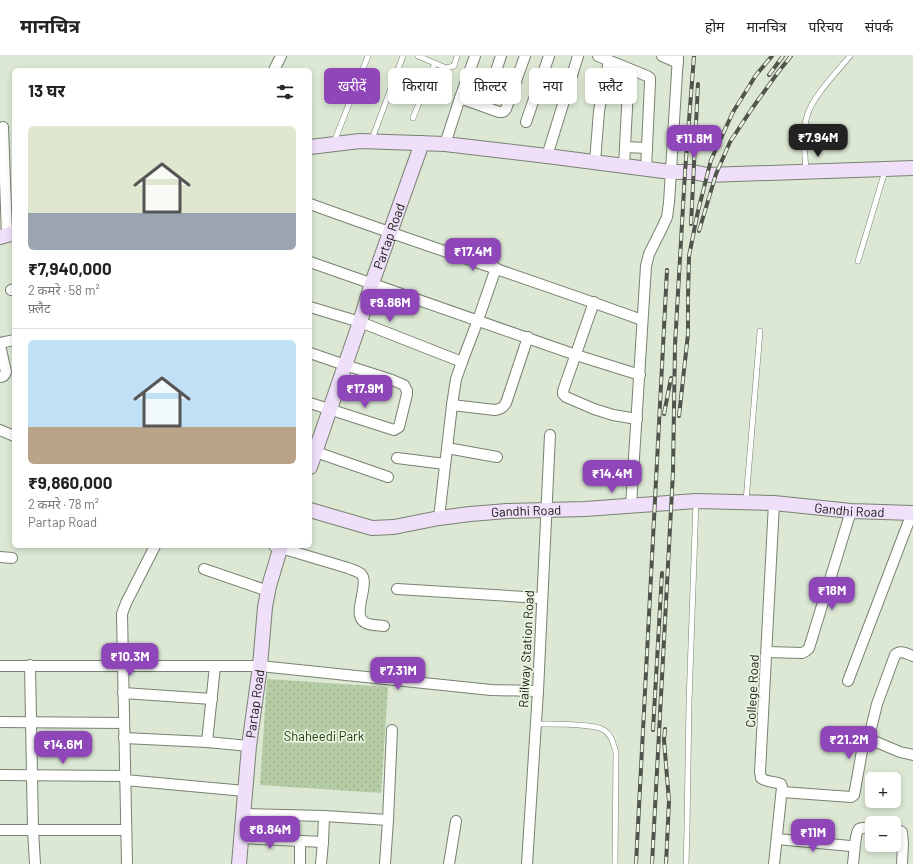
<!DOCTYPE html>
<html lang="hi">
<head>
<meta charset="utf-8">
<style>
  body { margin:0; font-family:Barlow,"Noto Sans Devanagari",sans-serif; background:#f2f2f2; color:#222; height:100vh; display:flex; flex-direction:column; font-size:15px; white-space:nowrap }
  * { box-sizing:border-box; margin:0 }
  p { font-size:13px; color:#767676 }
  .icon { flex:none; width:22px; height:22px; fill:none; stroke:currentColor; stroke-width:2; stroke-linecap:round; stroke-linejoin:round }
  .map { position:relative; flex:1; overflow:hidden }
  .side { position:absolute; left:12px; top:12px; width:300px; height:480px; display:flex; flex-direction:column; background:#fff; border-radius:6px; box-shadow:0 2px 6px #0003 }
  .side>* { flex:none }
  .top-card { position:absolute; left:324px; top:12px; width:380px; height:36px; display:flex; gap:8px }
  .buttons { position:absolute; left:865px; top:716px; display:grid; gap:8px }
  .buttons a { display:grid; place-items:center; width:36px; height:36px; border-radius:6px; background:#fff; box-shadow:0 2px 6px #0003; font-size:20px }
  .price { position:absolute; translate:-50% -34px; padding:0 9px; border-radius:8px; background:#8e46b8; color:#fff; font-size:13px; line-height:26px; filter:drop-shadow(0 1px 2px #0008) }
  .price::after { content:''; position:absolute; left:50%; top:24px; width:12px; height:9px; margin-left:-6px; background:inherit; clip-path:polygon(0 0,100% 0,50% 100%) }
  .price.selected { background:#222; color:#fff }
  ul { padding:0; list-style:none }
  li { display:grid; align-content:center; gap:8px; height:212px; padding:0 16px }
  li+li { border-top:1px solid #e0e0e0 }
  li span { display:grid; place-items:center; height:124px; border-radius:6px; color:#555 }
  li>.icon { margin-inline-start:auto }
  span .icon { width:72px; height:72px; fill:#fffc; stroke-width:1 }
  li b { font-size:17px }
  h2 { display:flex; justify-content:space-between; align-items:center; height:48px; padding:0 16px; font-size:17px }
  .chip { padding:0 14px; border-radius:6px; background:#fff; box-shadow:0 2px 6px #0003; font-size:14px; line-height:36px }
  .chip.selected { background:#8e46b8; color:#fff }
  header { display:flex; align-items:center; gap:24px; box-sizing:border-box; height:56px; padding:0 20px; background:#fff; border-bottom:1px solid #e0e0e0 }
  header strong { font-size:19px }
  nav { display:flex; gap:22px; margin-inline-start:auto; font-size:14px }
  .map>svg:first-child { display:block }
  .park { fill:url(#park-dots) }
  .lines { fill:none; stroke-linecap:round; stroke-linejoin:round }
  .lane-casing { stroke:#788270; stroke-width:6 }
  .street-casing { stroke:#788270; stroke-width:12 }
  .secondary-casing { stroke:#788270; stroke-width:16 }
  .lane { stroke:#fff; stroke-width:5 }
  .street { stroke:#fff; stroke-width:10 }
  .secondary { stroke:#efdff9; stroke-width:14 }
  .rail-casing { stroke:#50554b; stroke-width:4 }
  .rail { stroke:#e9f5e1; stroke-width:2.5; stroke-dasharray:8; stroke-linecap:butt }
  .labels { text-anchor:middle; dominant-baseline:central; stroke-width:3.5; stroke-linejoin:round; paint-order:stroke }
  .street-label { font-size:13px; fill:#141711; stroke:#e9f5e1 }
  .park-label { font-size:13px; fill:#22380a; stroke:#e9f5e1 }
</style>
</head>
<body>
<header>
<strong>मानचित्र</strong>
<nav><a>होम</a><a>मानचित्र</a><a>परिचय</a><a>संपर्क</a></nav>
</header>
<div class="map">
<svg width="913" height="808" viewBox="0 0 913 808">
  <defs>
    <pattern id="park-dots" width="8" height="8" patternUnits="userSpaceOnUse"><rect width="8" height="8" fill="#b6cca5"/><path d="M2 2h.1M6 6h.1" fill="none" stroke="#9cae8d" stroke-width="1.8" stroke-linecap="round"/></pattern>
  </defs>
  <rect width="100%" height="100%" fill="#dce8d4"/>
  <polygon class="park" points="267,623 388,631 381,737 260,729"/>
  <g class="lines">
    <g class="lane-casing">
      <g id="lane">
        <polyline points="418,0 446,12 454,10 457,0"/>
        <polyline points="413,62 435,7"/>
        <polyline points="372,83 403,0"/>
        <polyline points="334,86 368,0"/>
        <path d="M 806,115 C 805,97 802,77 807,60 C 812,41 837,16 850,0"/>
        <polyline points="858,205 885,115"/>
        <polyline points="746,445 760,275"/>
        <path d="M 536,668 C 550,668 593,667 604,674 C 612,679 613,688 616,696 L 615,808"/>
        <polyline points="686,808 687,772 689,647 696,445"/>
      </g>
    </g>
    <g class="street-casing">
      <g id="street">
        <polyline points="598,0 647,20 650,22 650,26 646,113"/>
        <polyline points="662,0 678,7"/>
        <polyline points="274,14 281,0"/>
        <polyline points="460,42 499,56 503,56 506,53 525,0"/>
        <polyline points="484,50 501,0"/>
        <polyline points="526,66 549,0"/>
        <polyline points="3,71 7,179"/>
        <polyline points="445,88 460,42 475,0"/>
        <polyline points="625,91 647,92"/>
        <polyline points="547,100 578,0"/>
        <polyline points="595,106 599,55 609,5"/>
        <polyline points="624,110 629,13"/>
        <path d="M 310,148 C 420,188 532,224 642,264"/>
        <polyline points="310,206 576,299 640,319"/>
        <polyline points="11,234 14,233"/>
        <polyline points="594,246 563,335 563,338 566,341 594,353 613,359 637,363"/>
        <polyline points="310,251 360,266 462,306"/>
        <polyline points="0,287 14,284"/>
        <path d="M 0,289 L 6,316 C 5,319 3,321 0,321"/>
        <polyline points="310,297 345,309 392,324 404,329 407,335 407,338 399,371 394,374 310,347"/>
        <path d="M 452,349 L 495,354 C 500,353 503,352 506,347 L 528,281"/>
        <polyline points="0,374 14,380"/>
        <polyline points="447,392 497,401"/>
        <polyline points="310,394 388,421"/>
        <polyline points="397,402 445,408"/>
        <path d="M 774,447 L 760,716 L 761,722 C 768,727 774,725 781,728 L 782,731 L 774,808"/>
        <polyline points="631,450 646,210 649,198 662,172 667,161 669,147 678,0"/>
        <polyline points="439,462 452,349 456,323 462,306 478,264 496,212"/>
        <path d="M 274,490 L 348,512 C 352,514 359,515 362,519 C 369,529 353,557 363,565 C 368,570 378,569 384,570"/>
        <polyline points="0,501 12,502"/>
        <polyline points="204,513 268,535"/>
        <polyline points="397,533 542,542"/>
        <polyline points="767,596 802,597 806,595 809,592 851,455"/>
        <polyline points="30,609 33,774 35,808"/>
        <polyline points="0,610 260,610 491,634 538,635"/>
        <polyline points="848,625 912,457"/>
        <polyline points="123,637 212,643"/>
        <polyline points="0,666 124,667"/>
        <polyline points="124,682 207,686 249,690"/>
        <path d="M 868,685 L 877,648 L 895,599 C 900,593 907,598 913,600"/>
        <polyline points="207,686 215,610"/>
        <polyline points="0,719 125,720"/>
        <polyline points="125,724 245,735"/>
        <polyline points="782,736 851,741 854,739 855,734 862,695 864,689 868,685 874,685 900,696 913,699"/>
        <polyline points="243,758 324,760 388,764"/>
        <polyline points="894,773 898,774 902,776 903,788 902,808"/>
        <polyline points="0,774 126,774"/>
        <polyline points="241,782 323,786"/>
        <polyline points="777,783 850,790"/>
        <polyline points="127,808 122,558 126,547 155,490"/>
        <polyline points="300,808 300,785"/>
        <polyline points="321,808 323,786 324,760"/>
        <polyline points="385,808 388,764 392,674"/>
        <polyline points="449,808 456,765"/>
        <polyline points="527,808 538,635 550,379"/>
        <path d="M 853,808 C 854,801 855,777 859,773 C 862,771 869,772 872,772"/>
      </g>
    </g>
    <g class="secondary-casing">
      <g id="secondary">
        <polyline points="310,91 360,85 445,88 547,100 671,116 693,116 707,119 913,112"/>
        <polyline points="0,181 14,177"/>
        <path id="s1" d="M 310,411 L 360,266 L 372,227 L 422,87"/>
        <path id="s2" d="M 310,454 L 372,472 L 394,471 L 439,462 L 470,458 L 507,455 L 585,453 L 696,445 L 774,447 L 851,455 L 913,457"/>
        <path id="s3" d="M 239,808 L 249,690 L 260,610 L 265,551 L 269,530 L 281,490"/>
      </g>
    </g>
    <use href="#lane" class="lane"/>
    <use href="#street" class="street"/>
    <use href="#secondary" class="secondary"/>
    <g class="rail-casing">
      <g id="rail">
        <polyline points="769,19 783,0"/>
        <polyline points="691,168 698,28"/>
        <polyline points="699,175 716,118 730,86 751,54 779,15 791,0"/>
        <polyline points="664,358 671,322"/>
        <polyline points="679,360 688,278 688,241 689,200 698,155 711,104 733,56 756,19 772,0"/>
        <polyline points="665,673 664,684 669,745 666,808"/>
        <polyline points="653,674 662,517"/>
        <polyline points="636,808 667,214"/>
        <polyline points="652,808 673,416 675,289 685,116 694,0"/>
      </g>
    </g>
    <use href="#rail" class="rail"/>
  </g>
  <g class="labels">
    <g class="street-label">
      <text stroke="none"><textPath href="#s1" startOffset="244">Partap Road</textPath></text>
      <text stroke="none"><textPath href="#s2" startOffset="544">Gandhi Road</textPath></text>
      <text stroke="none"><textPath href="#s2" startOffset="220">Gandhi Road</textPath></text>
      <text transform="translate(526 593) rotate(-87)">Railway Station Road</text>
      <text transform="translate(752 635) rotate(-87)">College Road</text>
      <text stroke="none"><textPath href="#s3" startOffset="161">Partap Road</textPath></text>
    </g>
    <g class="park-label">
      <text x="324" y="680">Shaheedi Park</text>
    </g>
  </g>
</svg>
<div class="buttons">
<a>+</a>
<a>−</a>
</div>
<b class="price selected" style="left:818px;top:102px">₹7.94M</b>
<b class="price" style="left:694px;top:103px">₹11.8M</b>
<b class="price" style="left:473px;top:216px">₹17.4M</b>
<b class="price" style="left:390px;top:267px">₹9.86M</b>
<b class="price" style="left:365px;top:353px">₹17.9M</b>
<b class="price" style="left:612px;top:438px">₹14.4M</b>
<b class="price" style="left:832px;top:555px">₹18M</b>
<b class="price" style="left:130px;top:621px">₹10.3M</b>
<b class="price" style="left:398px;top:635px">₹7.31M</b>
<b class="price" style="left:849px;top:704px">₹21.2M</b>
<b class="price" style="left:63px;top:709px">₹14.6M</b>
<b class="price" style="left:270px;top:794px">₹8.84M</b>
<b class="price" style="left:813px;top:797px">₹11M</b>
<div class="top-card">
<a class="chip selected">खरीदें</a>
<a class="chip">किराया</a>
<a class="chip">फ़िल्टर</a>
<a class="chip">नया</a>
<a class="chip">फ़्लैट</a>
</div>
<section class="side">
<h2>13 घर<svg class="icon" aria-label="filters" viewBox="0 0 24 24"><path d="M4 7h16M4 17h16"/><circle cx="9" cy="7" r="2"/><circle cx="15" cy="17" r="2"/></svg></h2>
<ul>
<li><span style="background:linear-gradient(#dfe7d0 70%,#9aa5b1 0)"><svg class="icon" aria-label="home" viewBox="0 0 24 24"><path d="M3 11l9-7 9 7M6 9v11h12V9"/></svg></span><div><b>₹7,940,000</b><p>2 कमरे · 58 m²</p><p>फ़्लैट</p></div></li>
<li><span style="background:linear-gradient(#bfe0f5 70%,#b9a48a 0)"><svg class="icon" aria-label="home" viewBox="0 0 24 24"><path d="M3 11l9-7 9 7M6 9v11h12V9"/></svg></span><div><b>₹9,860,000</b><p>2 कमरे · 78 m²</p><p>Partap Road</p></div></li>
</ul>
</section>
</div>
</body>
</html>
